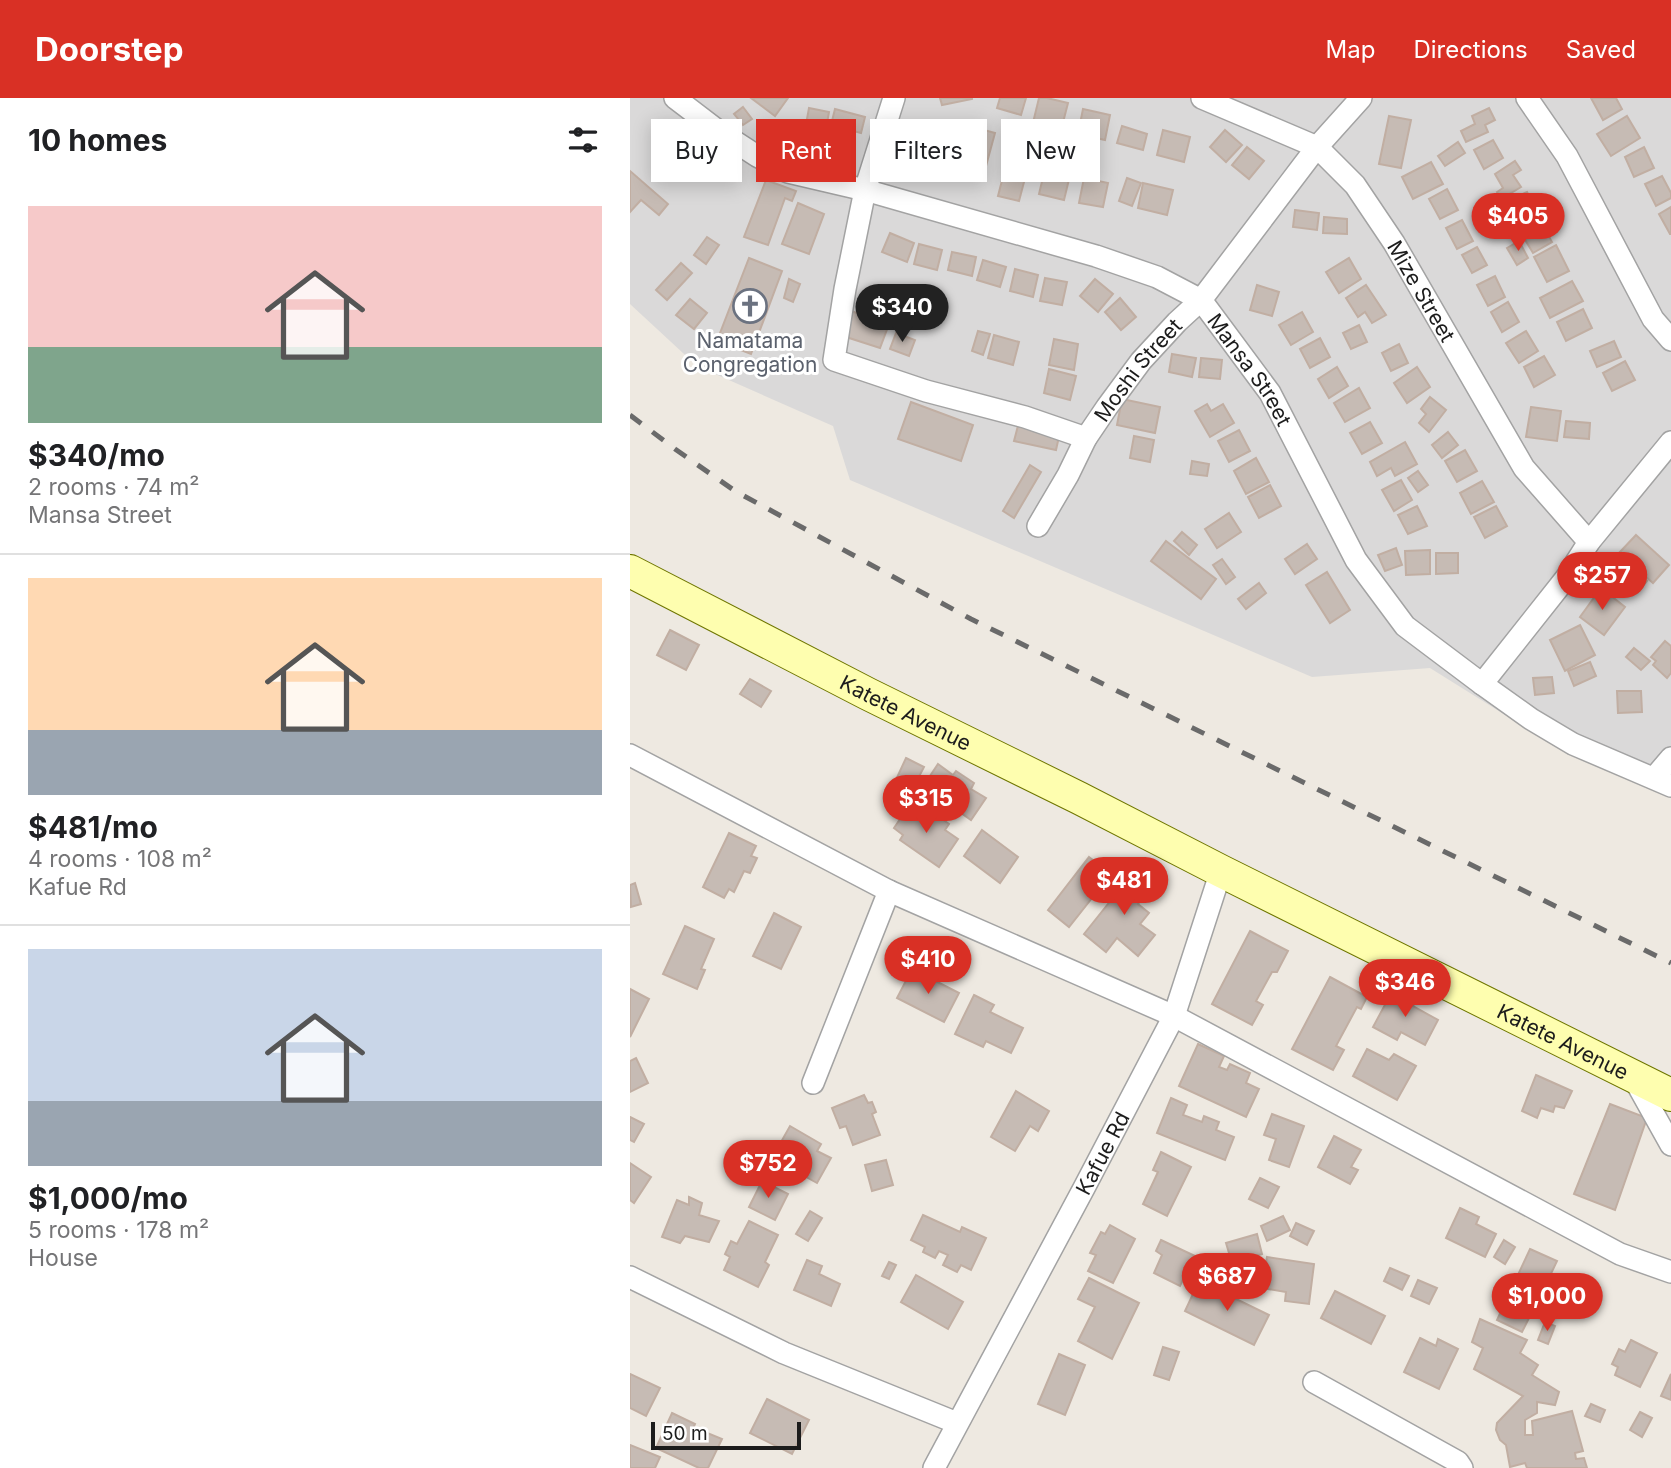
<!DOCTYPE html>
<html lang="en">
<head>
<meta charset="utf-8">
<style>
  body { margin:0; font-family:Inter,sans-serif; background:#f6f6f6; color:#202124; height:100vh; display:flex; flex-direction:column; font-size:26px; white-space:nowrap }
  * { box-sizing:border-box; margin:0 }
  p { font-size:23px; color:#757577 }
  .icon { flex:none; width:38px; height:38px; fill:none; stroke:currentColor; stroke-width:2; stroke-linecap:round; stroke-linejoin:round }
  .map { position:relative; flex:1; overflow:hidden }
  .drawer { display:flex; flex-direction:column; background:#fff; width:630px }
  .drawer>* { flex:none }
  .top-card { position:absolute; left:21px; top:21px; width:665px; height:63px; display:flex; gap:14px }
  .scale { position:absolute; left:21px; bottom:18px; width:150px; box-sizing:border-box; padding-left:7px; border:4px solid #1c1c1c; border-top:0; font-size:19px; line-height:24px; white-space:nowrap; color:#1c1c1c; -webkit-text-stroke:5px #fff; paint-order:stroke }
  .price { position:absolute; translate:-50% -60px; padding:0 16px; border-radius:24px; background:#d93025; color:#fff; font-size:23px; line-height:46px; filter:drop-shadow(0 2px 4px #0008) }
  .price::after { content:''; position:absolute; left:50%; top:42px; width:21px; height:16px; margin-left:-10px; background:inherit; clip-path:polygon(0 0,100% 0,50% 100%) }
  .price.selected { background:#222; color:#fff }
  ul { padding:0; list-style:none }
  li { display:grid; align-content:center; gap:14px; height:371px; padding:0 28px }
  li+li { border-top:2px solid #e0e0e0 }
  li span { display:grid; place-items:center; height:217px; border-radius:0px; color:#555 }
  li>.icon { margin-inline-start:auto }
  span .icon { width:126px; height:126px; fill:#fffc; stroke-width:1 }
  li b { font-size:30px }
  h2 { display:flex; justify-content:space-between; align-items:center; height:84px; padding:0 28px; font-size:30px }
  .pill { padding:0 24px; border-radius:0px; background:#fff; box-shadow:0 4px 18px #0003; font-size:24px; line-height:63px }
  .pill.selected { background:#d93025; color:#fff }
  header { display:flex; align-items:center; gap:42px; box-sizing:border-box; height:98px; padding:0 35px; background:#d93025; color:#fff }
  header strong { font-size:33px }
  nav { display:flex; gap:38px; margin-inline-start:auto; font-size:24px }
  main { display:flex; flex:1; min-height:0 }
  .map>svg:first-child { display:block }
  .residential { fill:#dad9d9 }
  .building { fill:#c6bbb4; stroke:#c1aea2; stroke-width:2 }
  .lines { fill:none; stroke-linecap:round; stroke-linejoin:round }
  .street-casing { stroke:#a3a3a3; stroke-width:24 }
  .secondary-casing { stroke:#6f7600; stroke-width:34 }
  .street { stroke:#fff; stroke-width:21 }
  .secondary { stroke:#fefeaf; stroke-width:32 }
  .rail { stroke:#6a6a6a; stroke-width:5; stroke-dasharray:14 14; stroke-linecap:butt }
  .labels { text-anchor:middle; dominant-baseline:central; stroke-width:6; stroke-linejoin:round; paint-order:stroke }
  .street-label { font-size:21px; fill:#1c1c1c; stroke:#fff }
  .worship-label { font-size:21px; fill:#5b616d; stroke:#fff }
</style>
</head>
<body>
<header>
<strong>Doorstep</strong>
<nav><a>Map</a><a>Directions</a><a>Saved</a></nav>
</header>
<main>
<section class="drawer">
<h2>10 homes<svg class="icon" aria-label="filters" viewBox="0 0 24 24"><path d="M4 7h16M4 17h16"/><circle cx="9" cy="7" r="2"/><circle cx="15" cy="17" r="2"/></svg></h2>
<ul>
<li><span style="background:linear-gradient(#f6c9c9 65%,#7fa58c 0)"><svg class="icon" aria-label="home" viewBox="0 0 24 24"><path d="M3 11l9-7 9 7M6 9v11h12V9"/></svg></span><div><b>$340/mo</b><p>2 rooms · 74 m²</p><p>Mansa Street</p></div></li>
<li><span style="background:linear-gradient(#ffd9b3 70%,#9aa5b1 0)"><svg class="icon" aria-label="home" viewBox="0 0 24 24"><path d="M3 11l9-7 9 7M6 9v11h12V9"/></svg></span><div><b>$481/mo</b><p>4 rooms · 108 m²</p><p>Kafue Rd</p></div></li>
<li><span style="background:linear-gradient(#c9d6e8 70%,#9aa5b1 0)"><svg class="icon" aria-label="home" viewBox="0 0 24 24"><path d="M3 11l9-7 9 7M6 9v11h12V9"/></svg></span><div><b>$1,000/mo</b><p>5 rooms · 178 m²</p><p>House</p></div></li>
</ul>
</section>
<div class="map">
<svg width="1041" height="1370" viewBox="0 0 1041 1370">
  <rect width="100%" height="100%" fill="#eee9e1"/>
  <polygon class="residential" points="0,0 1041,0 1041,700 923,647 800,570 682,579 220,382 203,328 67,268 0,206"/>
  <g class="building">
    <polygon points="121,0 158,0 145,18"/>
    <polygon points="310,0 342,0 342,1 312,7"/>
    <polygon points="370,0 396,0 391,17 367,10"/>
    <polygon points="409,0 417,0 438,5 429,40 401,33"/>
    <polygon points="961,0 986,0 992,11 973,22"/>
    <polygon points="113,9 122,21 113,27 104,16"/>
    <polygon points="179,10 199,14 195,36 175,32"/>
    <polygon points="859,10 865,22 855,27 858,34 836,44 831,33 845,26 842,18"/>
    <polygon points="205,11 235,19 231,35 201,27"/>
    <polygon points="453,11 480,17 475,42 448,36"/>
    <polygon points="759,18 781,22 771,70 749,66"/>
    <polygon points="997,18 1010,40 981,58 967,36"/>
    <polygon points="492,28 517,36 513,52 487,45"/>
    <polygon points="343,29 365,35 353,79 331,73"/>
    <polygon points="297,32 319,52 293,80 271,60"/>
    <polygon points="533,32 560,39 554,64 527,57"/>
    <polygon points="595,32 612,47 596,64 580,49"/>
    <polygon points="863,42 873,60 854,71 844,52"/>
    <polygon points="828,44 835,55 815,68 808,58"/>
    <polygon points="617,49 634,63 619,81 602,67"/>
    <polygon points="1014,49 1024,70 1004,79 995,59"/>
    <polygon points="378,59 399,65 389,103 368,98"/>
    <polygon points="885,63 891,72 883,77 891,89 871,101 867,94 873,90 865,76"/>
    <polygon points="801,64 813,86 783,101 772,79"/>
    <polygon points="416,67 441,73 434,102 409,96"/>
    <polygon points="0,73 38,106 29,117 11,102 0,114"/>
    <polygon points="1032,78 1041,95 1041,100 1026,108 1015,86"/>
    <polygon points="454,80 478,85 473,109 449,105"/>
    <polygon points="497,80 511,85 502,108 489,103"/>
    <polygon points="136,82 166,93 162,103 155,100 138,147 114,139"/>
    <polygon points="513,85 543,92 537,117 508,110"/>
    <polygon points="817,91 828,112 810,121 799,101"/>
    <polygon points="897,94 908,117 885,128 874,105"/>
    <polygon points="168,105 194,116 179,156 152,146"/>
    <polygon points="1041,109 1041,136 1040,136 1029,116"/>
    <polygon points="665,112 689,115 687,132 663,129"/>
    <polygon points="694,119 717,121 717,136 693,135"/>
    <polygon points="832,122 843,143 827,151 816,130"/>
    <polygon points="911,124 922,144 903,155 891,135"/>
    <polygon points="260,135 284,145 277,164 252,154"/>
    <polygon points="77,139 89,147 76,166 64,157"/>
    <polygon points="889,143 898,160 887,167 877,150"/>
    <polygon points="289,146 312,152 307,172 284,166"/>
    <polygon points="926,147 939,173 917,184 904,159"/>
    <polygon points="847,149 857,167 842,175 832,157"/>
    <polygon points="322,154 346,159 342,178 318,172"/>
    <polygon points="119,160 152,173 121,256 87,243"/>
    <polygon points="719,160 731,181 709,195 696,174"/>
    <polygon points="353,162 376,169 370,189 347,182"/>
    <polygon points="51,165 62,175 37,202 26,192"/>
    <polygon points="385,171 408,177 403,199 380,193"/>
    <polygon points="865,178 875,199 858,208 847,187"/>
    <polygon points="415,180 437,184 432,207 410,203"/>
    <polygon points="159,181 170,186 163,204 154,200"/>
    <polygon points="465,181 483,196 468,214 450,198"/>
    <polygon points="942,183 953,203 920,220 910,200"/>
    <polygon points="627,187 649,194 642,218 620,212"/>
    <polygon points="736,187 756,217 742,225 735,214 728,219 716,200"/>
    <polygon points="268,197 303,206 296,230 262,220"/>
    <polygon points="490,200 506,219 491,232 475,214"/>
    <polygon points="60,201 77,215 64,231 46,217"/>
    <polygon points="878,204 889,224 872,234 861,214"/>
    <polygon points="953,211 962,230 936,243 927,224"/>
    <polygon points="221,213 259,226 250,250 213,238"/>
    <polygon points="672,214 683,234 661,247 649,227"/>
    <polygon points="729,227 737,244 721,251 713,235"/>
    <polygon points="348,233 360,236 353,257 342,253"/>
    <polygon points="896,233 908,253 889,265 876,245"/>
    <polygon points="266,235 285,242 279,258 260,251"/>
    <polygon points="364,237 389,244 383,267 358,260"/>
    <polygon points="690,240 700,259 680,270 670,251"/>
    <polygon points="424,241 448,246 444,272 419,267"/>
    <polygon points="984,243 991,259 967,269 960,253"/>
    <polygon points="769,246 778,265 761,273 752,255"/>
    <polygon points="542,256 566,260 562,279 539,274"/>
    <polygon points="914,258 925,277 904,289 894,269"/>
    <polygon points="571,260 592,262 590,281 569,279"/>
    <polygon points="995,263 1005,282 982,293 973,275"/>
    <polygon points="707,269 718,288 699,300 688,281"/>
    <polygon points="787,269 800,289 777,305 764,285"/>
    <polygon points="419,271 446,278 440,302 414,295"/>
    <polygon points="729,290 740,310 715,324 704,305"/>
    <polygon points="800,299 816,312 799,334 789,325 796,316 791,311"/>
    <polygon points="492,301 530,309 525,335 487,327"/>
    <polygon points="281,304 343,327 331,363 268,341"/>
    <polygon points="577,306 581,313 593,306 604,325 580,339 565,313"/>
    <polygon points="901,309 931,313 927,343 896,339"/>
    <polygon points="936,323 960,325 959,341 934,339"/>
    <polygon points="389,324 430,334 426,352 384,343"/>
    <polygon points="740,324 752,345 732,356 720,335"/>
    <polygon points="609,332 620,353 599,364 588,343"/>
    <polygon points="818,334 828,347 812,360 802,347"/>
    <polygon points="504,338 524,342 520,364 500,360"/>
    <polygon points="775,344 787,366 765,378 761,370 747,378 740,364"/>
    <polygon points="835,352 847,373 827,384 815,363"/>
    <polygon points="626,360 639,384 616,396 604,373"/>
    <polygon points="562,363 579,366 577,378 560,376"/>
    <polygon points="400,367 411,374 384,420 373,413"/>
    <polygon points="788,373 798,387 788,394 778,380"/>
    <polygon points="771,382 782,402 764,413 752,392"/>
    <polygon points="852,383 864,404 841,416 830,395"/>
    <polygon points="640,387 651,408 629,420 618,399"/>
    <polygon points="787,408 797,428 778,436 768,417"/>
    <polygon points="866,408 877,428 855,440 844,419"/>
    <polygon points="599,415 611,434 587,450 575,431"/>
    <polygon points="552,434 567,447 559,457 544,443"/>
    <polygon points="1006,437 1039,467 1023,485 989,455"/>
    <polygon points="536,443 586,481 571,501 521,463"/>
    <polygon points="677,446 687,461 665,476 655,461"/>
    <polygon points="766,450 772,467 755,473 748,457"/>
    <polygon points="800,452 800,476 776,477 775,453"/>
    <polygon points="806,455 828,455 828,475 806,476"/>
    <polygon points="592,461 605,479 596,486 583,467"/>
    <polygon points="1002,471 1017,483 1008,494 994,482"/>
    <polygon points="697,474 720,512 700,525 676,487"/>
    <polygon points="629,485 636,495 616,511 608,501"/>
    <polygon points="971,490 995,509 974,537 950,519"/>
    <polygon points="950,527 965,557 935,573 920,542"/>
    <polygon points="40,532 69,547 56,572 27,557"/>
    <polygon points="1035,543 1041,548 1041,575 1037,580 1023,567 1026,563 1021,559"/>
    <polygon points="1004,550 1020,563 1011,572 996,559"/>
    <polygon points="960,564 966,578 944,588 938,573"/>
    <polygon points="922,579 924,595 905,597 903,580"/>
    <polygon points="120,581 141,593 131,609 110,596"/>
    <polygon points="987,593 1011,593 1012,614 988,615"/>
    <polygon points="276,660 294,669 281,694 264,686"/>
    <polygon points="308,666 323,677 326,673 344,685 341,691 356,700 341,722 324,710 320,716 299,701 304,694 294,687"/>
    <polygon points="279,708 290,716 295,709 319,726 315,732 328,741 309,769 270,742 273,737 264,730"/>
    <polygon points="352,732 388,759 370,785 334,758"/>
    <polygon points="99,735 126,748 121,758 127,760 120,775 114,773 104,794 99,791 94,800 73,789"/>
    <polygon points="459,759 481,776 439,829 418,812"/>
    <polygon points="506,771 524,785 508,806 519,815 510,826 525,837 508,858 487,840 476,854 454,836"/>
    <polygon points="5,785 11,806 1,809 0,787"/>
    <polygon points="144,815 171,829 151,871 123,858"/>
    <polygon points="55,828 84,841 71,871 75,872 67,891 33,876"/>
    <polygon points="620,833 658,853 647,874 642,874 626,903 633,907 622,927 582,906"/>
    <polygon points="289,840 306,841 305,855 289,853"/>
    <polygon points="282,871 329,895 314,924 267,900"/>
    <polygon points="700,879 737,899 731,911 727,909 706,948 714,952 703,972 662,951"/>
    <polygon points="0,891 19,901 0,939"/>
    <polygon points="763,892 785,904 783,908 808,922 795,947 771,934 767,942 743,929"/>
    <polygon points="344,897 364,907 360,914 393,930 381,955 356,943 353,949 325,936"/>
    <polygon points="568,946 594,958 589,969 597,972 600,966 620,975 616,985 629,991 616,1019 549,988"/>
    <polygon points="737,951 759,962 764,956 786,968 767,1002 723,978"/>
    <polygon points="6,960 18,985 0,994 0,963"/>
    <polygon points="906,977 942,993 934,1010 925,1008 923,1014 911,1010 907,1020 892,1013"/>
    <polygon points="386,993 419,1013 408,1033 400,1028 385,1053 361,1039"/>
    <polygon points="234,997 238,1005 242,1004 246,1014 242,1016 250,1037 223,1047 216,1028 210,1030 202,1010"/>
    <polygon points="541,1000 557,1007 553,1017 572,1024 574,1018 589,1024 586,1032 604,1039 595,1062 527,1035"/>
    <polygon points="980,1006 1017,1020 985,1112 944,1096"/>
    <polygon points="642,1016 674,1028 659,1069 639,1062 646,1041 634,1037"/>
    <polygon points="0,1019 14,1026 4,1044 0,1042"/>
    <polygon points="160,1028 191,1046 187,1053 201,1060 187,1085 142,1060"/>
    <polygon points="704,1038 731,1052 721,1069 728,1072 720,1086 688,1069"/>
    <polygon points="531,1054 561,1069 537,1118 513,1106 528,1074 523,1072"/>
    <polygon points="256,1062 263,1087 242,1093 235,1067"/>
    <polygon points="0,1065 21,1079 4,1105 0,1102"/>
    <polygon points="630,1080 649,1089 638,1110 619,1101"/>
    <polygon points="132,1083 158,1096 145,1122 119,1109"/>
    <polygon points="59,1099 72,1105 69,1117 89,1123 79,1144 55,1138 50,1145 32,1139 47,1102 59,1107"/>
    <polygon points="830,1110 849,1119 846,1126 866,1136 855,1159 816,1140"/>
    <polygon points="180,1113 192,1120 178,1143 166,1136"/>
    <polygon points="293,1117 330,1134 332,1129 356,1140 341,1172 331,1167 327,1174 313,1167 318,1157 309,1153 305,1160 293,1154 295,1149 281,1142"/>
    <polygon points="653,1118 660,1132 637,1143 631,1128"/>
    <polygon points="119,1123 148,1137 135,1164 139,1167 128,1189 94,1172 100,1159 95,1156 101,1143 107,1146"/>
    <polygon points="666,1125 684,1133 677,1147 660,1138"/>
    <polygon points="480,1127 505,1141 483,1185 458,1173 466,1157 460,1155 471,1134 475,1136"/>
    <polygon points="627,1136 632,1156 602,1165 596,1145"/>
    <polygon points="531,1142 565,1158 550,1188 524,1175 532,1157 526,1153"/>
    <polygon points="874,1142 885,1149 875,1166 864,1159"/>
    <polygon points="900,1151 927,1163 908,1203 901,1200 894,1215 900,1218 892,1234 867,1222"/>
    <polygon points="637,1159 684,1166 679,1206 655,1203 656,1194 632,1190"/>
    <polygon points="177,1162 192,1168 189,1176 210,1186 201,1208 164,1192"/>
    <polygon points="259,1164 266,1167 259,1181 252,1178"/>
    <polygon points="760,1170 779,1178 772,1192 754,1183"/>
    <polygon points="286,1177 333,1204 318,1231 271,1204"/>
    <polygon points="459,1180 509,1205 482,1261 448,1243 465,1209 448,1201"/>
    <polygon points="788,1182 807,1190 799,1206 781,1198"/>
    <polygon points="569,1183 639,1217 624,1247 555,1213"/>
    <polygon points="705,1193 755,1218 741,1246 691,1220"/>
    <polygon points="850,1221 897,1242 890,1255 908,1267 902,1277 929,1294 925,1307 907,1304 907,1315 895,1322 895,1337 903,1337 902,1323 942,1313 953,1353 945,1355 946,1361 954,1360 957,1370 897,1370 895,1365 880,1369 876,1347 870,1342 866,1332 867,1325 893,1298 844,1271 853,1250 842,1244"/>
    <polygon points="915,1224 925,1228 918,1246 908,1242"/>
    <polygon points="790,1240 806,1248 808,1241 828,1251 809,1291 774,1274"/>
    <polygon points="1001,1242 1027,1255 1010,1289 985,1277 988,1269 982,1266 989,1251 995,1254"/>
    <polygon points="533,1249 549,1254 539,1282 524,1277"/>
    <polygon points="429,1256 455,1267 435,1317 408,1306"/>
    <polygon points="0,1276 30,1290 16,1318 0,1310"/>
    <polygon points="1041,1276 1041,1302 1031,1298"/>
    <polygon points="137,1301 179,1322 162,1356 120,1335"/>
    <polygon points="961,1306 975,1312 970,1324 955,1318"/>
    <polygon points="1010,1314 1022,1320 1012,1339 1000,1332"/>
    <polygon points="42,1315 65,1326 61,1335 72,1340 75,1334 92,1341 78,1370 69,1370 26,1350"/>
    <polygon points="0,1347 30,1359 25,1370 0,1370"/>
  </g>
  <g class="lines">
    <g class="street-casing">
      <g id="street">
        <path id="s1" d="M 45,0 L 87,32 L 127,58 L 158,74 L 235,92 L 466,158 L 527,179 L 571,202 L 640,295 L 726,462 L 775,528 L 852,586 L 901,621 L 943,646 L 1041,688"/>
        <polyline points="264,0 235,92 215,191 204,262 296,293 395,319 456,340"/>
        <path id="s2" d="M 572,0 L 687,49 L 725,87 L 764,145 L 894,370 L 959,444"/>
        <polyline points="897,0 937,58 1023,221 1041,242"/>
        <path id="s3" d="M 408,428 L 438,377 L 456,340 L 477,309 L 511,263 L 547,224 L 571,202 L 687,49 L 731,0"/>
        <polyline points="852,586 936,480 959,444 1041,344"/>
        <polyline points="0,657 259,793 544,918 990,1156 1041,1174"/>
        <polyline points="1024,680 1041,660"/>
        <polyline points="1003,979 1041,1047"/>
        <polyline points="183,985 259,793"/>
        <polyline points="0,1179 154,1255 327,1325"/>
        <polyline points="684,1284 828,1364 832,1370"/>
        <path id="s4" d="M 304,1370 L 454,1090 L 544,918 L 591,773"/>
      </g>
    </g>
    <g class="secondary-casing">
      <g id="secondary">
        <path id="s5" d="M 0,473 L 238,596 L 449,700 L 591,773 L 1041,997"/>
      </g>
    </g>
    <use href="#street" class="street"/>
    <use href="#secondary" class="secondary"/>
    <polyline class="rail" points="0,317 45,351 105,393 341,521 1041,865"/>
  </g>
  <defs>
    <g id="church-ring" transform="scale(1.75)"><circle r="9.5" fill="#fff" stroke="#6b7280" stroke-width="1.5"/><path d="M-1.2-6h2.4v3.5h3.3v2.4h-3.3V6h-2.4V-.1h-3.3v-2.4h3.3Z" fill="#6b7280"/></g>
  </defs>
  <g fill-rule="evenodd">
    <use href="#church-ring" x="120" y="208"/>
  </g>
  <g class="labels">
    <g class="street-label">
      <text stroke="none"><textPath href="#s2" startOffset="304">Mize Street</textPath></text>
      <text stroke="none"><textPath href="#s1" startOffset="654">Mansa Street</textPath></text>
      <text stroke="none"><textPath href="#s3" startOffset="186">Moshi Street</textPath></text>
      <text stroke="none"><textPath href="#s5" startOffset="310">Katete Avenue</textPath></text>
      <text stroke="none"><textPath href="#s5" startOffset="1045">Katete Avenue</textPath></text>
      <text stroke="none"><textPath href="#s4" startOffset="357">Kafue Rd</textPath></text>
    </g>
    <g class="worship-label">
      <text x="120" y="242">Namatama<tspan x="120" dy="24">Congregation</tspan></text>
    </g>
  </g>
</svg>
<div class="scale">50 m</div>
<b class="price" style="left:888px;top:155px">$405</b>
<b class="price selected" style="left:272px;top:246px">$340</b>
<b class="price" style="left:972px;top:514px">$257</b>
<b class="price" style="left:296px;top:737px">$315</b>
<b class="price" style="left:494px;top:819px">$481</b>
<b class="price" style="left:298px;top:898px">$410</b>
<b class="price" style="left:775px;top:921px">$346</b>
<b class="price" style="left:138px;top:1102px">$752</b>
<b class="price" style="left:597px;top:1215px">$687</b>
<b class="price" style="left:917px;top:1235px">$1,000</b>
<div class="top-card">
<a class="pill">Buy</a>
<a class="pill selected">Rent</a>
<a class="pill">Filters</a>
<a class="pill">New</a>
</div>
</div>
</main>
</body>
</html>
